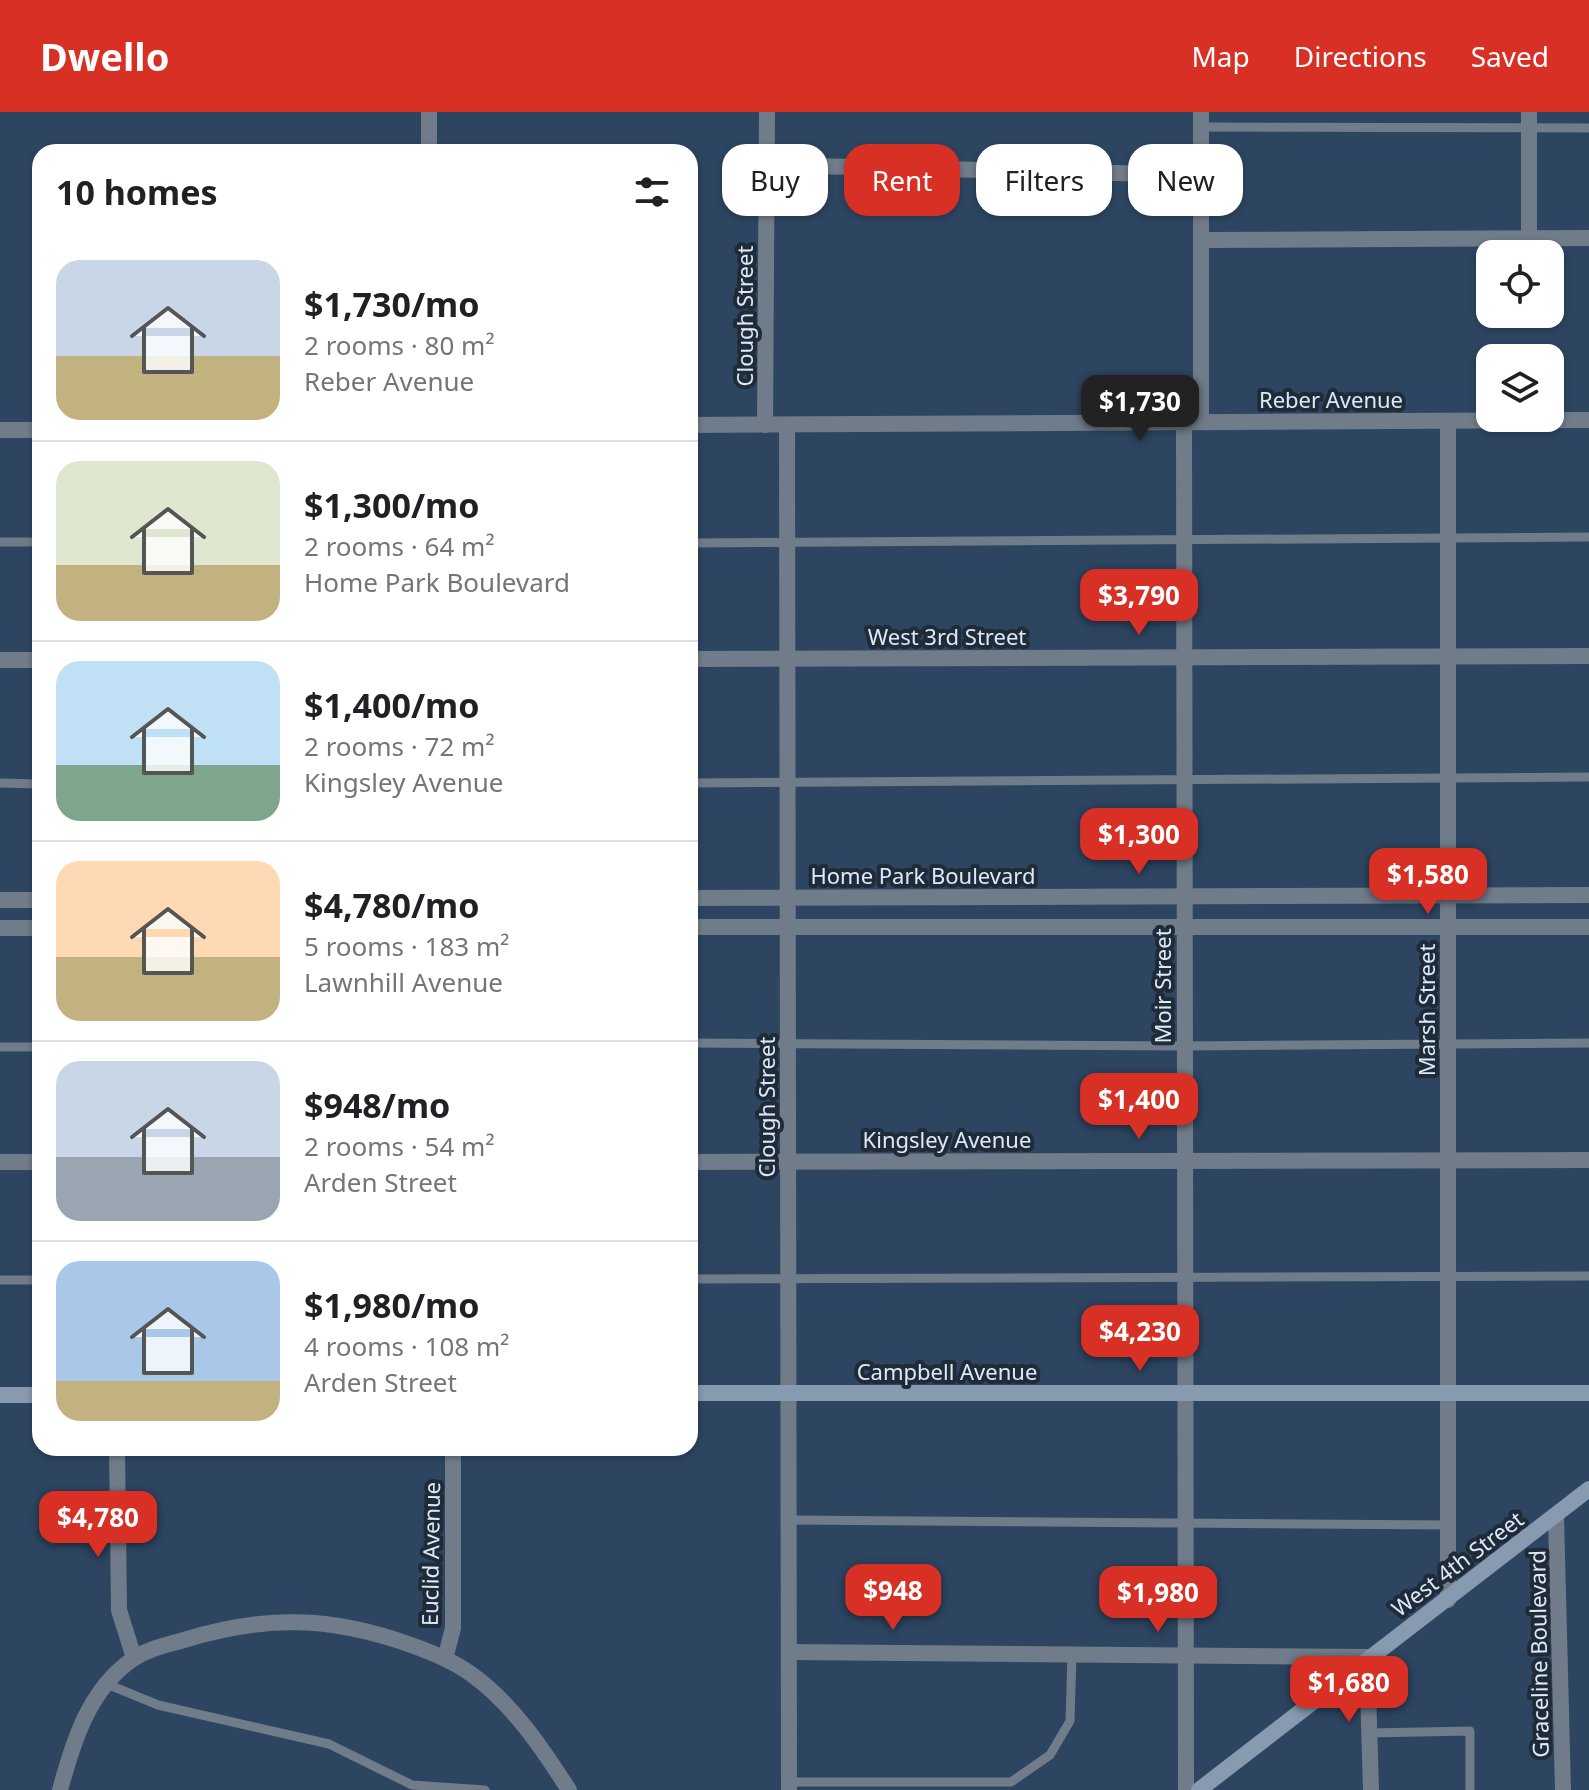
<!DOCTYPE html>
<html lang="en">
<head>
<meta charset="utf-8">
<style>
  body { margin:0; font-family:"Noto Sans",sans-serif; background:#f2f2f2; color:#202124; height:100vh; display:flex; flex-direction:column; font-size:30px; white-space:nowrap }
  * { box-sizing:border-box; margin:0 }
  p { font-size:26px; color:#757577 }
  .icon { flex:none; width:44px; height:44px; fill:none; stroke:currentColor; stroke-width:2; stroke-linecap:round; stroke-linejoin:round }
  .map { position:relative; flex:1; overflow:hidden }
  .side { position:absolute; left:32px; top:32px; width:666px; height:1312px; display:flex; flex-direction:column; background:#fff; border-radius:24px; box-shadow:0 2px 6px #0004 }
  .side>* { flex:none }
  .top-card { position:absolute; left:722px; top:32px; width:746px; height:72px; display:flex; gap:16px }
  .fabs { position:absolute; left:1476px; top:128px; display:grid; gap:16px }
  .fabs a { display:grid; place-items:center; width:88px; height:88px; border-radius:16px; background:#fff; box-shadow:0 2px 6px #0004; font-size:40px }
  .price { position:absolute; translate:-50% -68px; padding:0 18px; border-radius:16px; background:#d93025; color:#fff; font-size:26px; line-height:52px; filter:drop-shadow(0 2px 4px #0008) }
  .price::after { content:''; position:absolute; left:50%; top:48px; width:24px; height:18px; margin-left:-12px; background:inherit; clip-path:polygon(0 0,100% 0,50% 100%) }
  .price.active { background:#222; color:#fff }
  ul { padding:0; list-style:none }
  li { display:flex; align-items:center; gap:24px; height:200px; padding:0 24px }
  li+li { border-top:2px solid #e0e0e0 }
  li span { display:grid; place-items:center; flex:none; width:224px; height:160px; border-radius:24px; color:#555 }
  li>.icon { margin-inline-start:auto }
  span .icon { width:96px; height:96px; fill:#fffc; stroke-width:1 }
  li b { font-size:34px }
  h2 { display:flex; justify-content:space-between; align-items:center; height:96px; padding:0 24px; font-size:34px }
  .chip { padding:0 28px; border-radius:24px; background:#fff; box-shadow:0 2px 6px #0004; font-size:28px; line-height:72px }
  .chip.active { background:#d93025; color:#fff }
  header { display:flex; align-items:center; gap:48px; box-sizing:border-box; height:112px; padding:0 40px; background:#d93025; color:#fff }
  header strong { font-size:38px }
  nav { display:flex; gap:44px; margin-inline-start:auto; font-size:28px }
  .map>svg:first-child { display:block }
  .lines { fill:none; stroke-linecap:round; stroke-linejoin:round }
  .service { stroke:#707c89; stroke-width:9 }
  .minor { stroke:#707c89; stroke-width:16 }
  .tertiary { stroke:#707c89; stroke-width:16 }
  .secondary { stroke:#889ab0; stroke-width:16 }
  .labels { text-anchor:middle; dominant-baseline:central; stroke-width:8; stroke-linejoin:round; paint-order:stroke }
  .street-label { font-size:22px; fill:#dbeafb; stroke:#202b38 }
</style>
</head>
<body>
<header>
<strong>Dwello</strong>
<nav><a>Map</a><a>Directions</a><a>Saved</a></nav>
</header>
<div class="map">
<svg width="1589" height="1678" viewBox="0 0 1589 1678">
  <rect width="100%" height="100%" fill="#2d4561"/>
  <g class="lines">
    <g class="service">
      <polyline points="1201,15 1589,16"/>
      <polyline points="0,430 40,430"/>
      <polyline points="690,431 1589,425"/>
      <polyline points="0,671 40,672"/>
      <polyline points="690,671 1589,665"/>
      <polyline points="690,931 1184,934 1589,931"/>
      <polyline points="0,935 40,935"/>
      <polyline points="690,1167 1589,1164"/>
      <polyline points="0,1168 40,1168"/>
      <polyline points="788,1408 1448,1413"/>
      <polyline points="107,1572 158,1593 329,1632 412,1673 485,1678"/>
      <polyline points="1369,1621 1470,1619 1470,1678"/>
      <polyline points="789,1670 1011,1670 1050,1643 1070,1609 1072,1542"/>
    </g>
    <g class="minor">
      <polyline points="429,40 429,0"/>
      <polyline points="767,53 1201,63"/>
      <polyline points="1529,126 1529,0"/>
      <polyline points="1201,128 1589,126"/>
      <polyline points="1448,309 1448,1488"/>
      <polyline points="1184,310 1186,1678"/>
      <polyline points="1201,310 1201,0"/>
      <polyline points="690,313 1589,308"/>
      <polyline points="765,313 767,0"/>
      <polyline points="787,313 789,1678"/>
      <polyline points="0,318 40,318"/>
      <polyline points="690,786 1589,783"/>
      <polyline points="0,788 40,788"/>
      <polyline points="690,815 1589,815"/>
      <polyline points="0,816 40,816"/>
      <polyline points="0,1050 40,1050"/>
      <polyline points="690,1050 1589,1048"/>
      <polyline points="117,1336 119,1498 134,1546"/>
      <polyline points="1556,1404 1563,1678"/>
      <polyline points="789,1540 1367,1545 1371,1678"/>
      <polyline points="445,1547 453,1516 453,1336"/>
      <path d="M 60,1678 C 73,1630 89,1577 133,1547 C 147,1537 167,1533 184,1528 C 265,1503 331,1504 411,1533 C 431,1540 453,1549 471,1562 C 512,1591 542,1636 569,1678"/>
    </g>
    <g class="tertiary">
      <polyline points="690,547 1589,544"/>
      <polyline points="0,548 40,548"/>
    </g>
    <g class="secondary">
      <polyline points="690,1281 1589,1281"/>
      <polyline points="0,1283 40,1283"/>
      <polyline points="1199,1678 1589,1377"/>
    </g>
  </g>
  <g class="labels">
    <g class="street-label">
      <text transform="translate(744 204) rotate(-90)">Clough Street</text>
      <text x="1331" y="287">Reber Avenue</text>
      <text x="947" y="524">West 3rd Street</text>
      <text x="923" y="763">Home Park Boulevard</text>
      <text transform="translate(1162 874) rotate(-90)">Moir Street</text>
      <text transform="translate(1426 898) rotate(-90)">Marsh Street</text>
      <text transform="translate(766 995) rotate(-90)">Clough Street</text>
      <text x="947" y="1027">Kingsley Avenue</text>
      <text x="947" y="1259">Campbell Avenue</text>
      <text transform="translate(430 1442) rotate(-89)">Euclid Avenue</text>
      <text transform="translate(1457 1451) rotate(-37)">West 4th Street</text>
      <text transform="translate(1538 1542) rotate(-91)">Graceline Boulevard</text>
    </g>
  </g>
</svg>
<div class="fabs">
<a><svg class="icon" aria-label="locate" viewBox="0 0 24 24"><circle cx="12" cy="12" r="6"/><path d="M12 2v4M12 18v4M2 12h4M18 12h4"/></svg></a>
<a><svg class="icon" aria-label="layers" viewBox="0 0 24 24"><path d="M12 4l9 5-9 5-9-5zM3 14l9 5 9-5"/></svg></a>
</div>
<b class="price active" style="left:1140px;top:331px">$1,730</b>
<b class="price" style="left:1139px;top:525px">$3,790</b>
<b class="price" style="left:1139px;top:764px">$1,300</b>
<b class="price" style="left:1428px;top:804px">$1,580</b>
<b class="price" style="left:1139px;top:1029px">$1,400</b>
<b class="price" style="left:1140px;top:1261px">$4,230</b>
<b class="price" style="left:98px;top:1447px">$4,780</b>
<b class="price" style="left:893px;top:1520px">$948</b>
<b class="price" style="left:1158px;top:1522px">$1,980</b>
<b class="price" style="left:1349px;top:1612px">$1,680</b>
<div class="top-card">
<a class="chip">Buy</a>
<a class="chip active">Rent</a>
<a class="chip">Filters</a>
<a class="chip">New</a>
</div>
<section class="side">
<h2>10 homes<svg class="icon" aria-label="filters" viewBox="0 0 24 24"><path d="M4 7h16M4 17h16"/><circle cx="9" cy="7" r="2"/><circle cx="15" cy="17" r="2"/></svg></h2>
<ul>
<li><span style="background:linear-gradient(#c9d6e8 60%,#c2b280 0)"><svg class="icon" aria-label="home" viewBox="0 0 24 24"><path d="M3 11l9-7 9 7M6 9v11h12V9"/></svg></span><div><b>$1,730/mo</b><p>2 rooms · 80 m²</p><p>Reber Avenue</p></div></li>
<li><span style="background:linear-gradient(#dfe7d0 65%,#c2b280 0)"><svg class="icon" aria-label="home" viewBox="0 0 24 24"><path d="M3 11l9-7 9 7M6 9v11h12V9"/></svg></span><div><b>$1,300/mo</b><p>2 rooms · 64 m²</p><p>Home Park Boulevard</p></div></li>
<li><span style="background:linear-gradient(#bfe0f5 65%,#7fa58c 0)"><svg class="icon" aria-label="home" viewBox="0 0 24 24"><path d="M3 11l9-7 9 7M6 9v11h12V9"/></svg></span><div><b>$1,400/mo</b><p>2 rooms · 72 m²</p><p>Kingsley Avenue</p></div></li>
<li><span style="background:linear-gradient(#ffd9b3 60%,#c2b280 0)"><svg class="icon" aria-label="home" viewBox="0 0 24 24"><path d="M3 11l9-7 9 7M6 9v11h12V9"/></svg></span><div><b>$4,780/mo</b><p>5 rooms · 183 m²</p><p>Lawnhill Avenue</p></div></li>
<li><span style="background:linear-gradient(#c9d6e8 60%,#9aa5b1 0)"><svg class="icon" aria-label="home" viewBox="0 0 24 24"><path d="M3 11l9-7 9 7M6 9v11h12V9"/></svg></span><div><b>$948/mo</b><p>2 rooms · 54 m²</p><p>Arden Street</p></div></li>
<li><span style="background:linear-gradient(#a9c7e8 75%,#c2b280 0)"><svg class="icon" aria-label="home" viewBox="0 0 24 24"><path d="M3 11l9-7 9 7M6 9v11h12V9"/></svg></span><div><b>$1,980/mo</b><p>4 rooms · 108 m²</p><p>Arden Street</p></div></li>
</ul>
</section>
</div>
</body>
</html>
